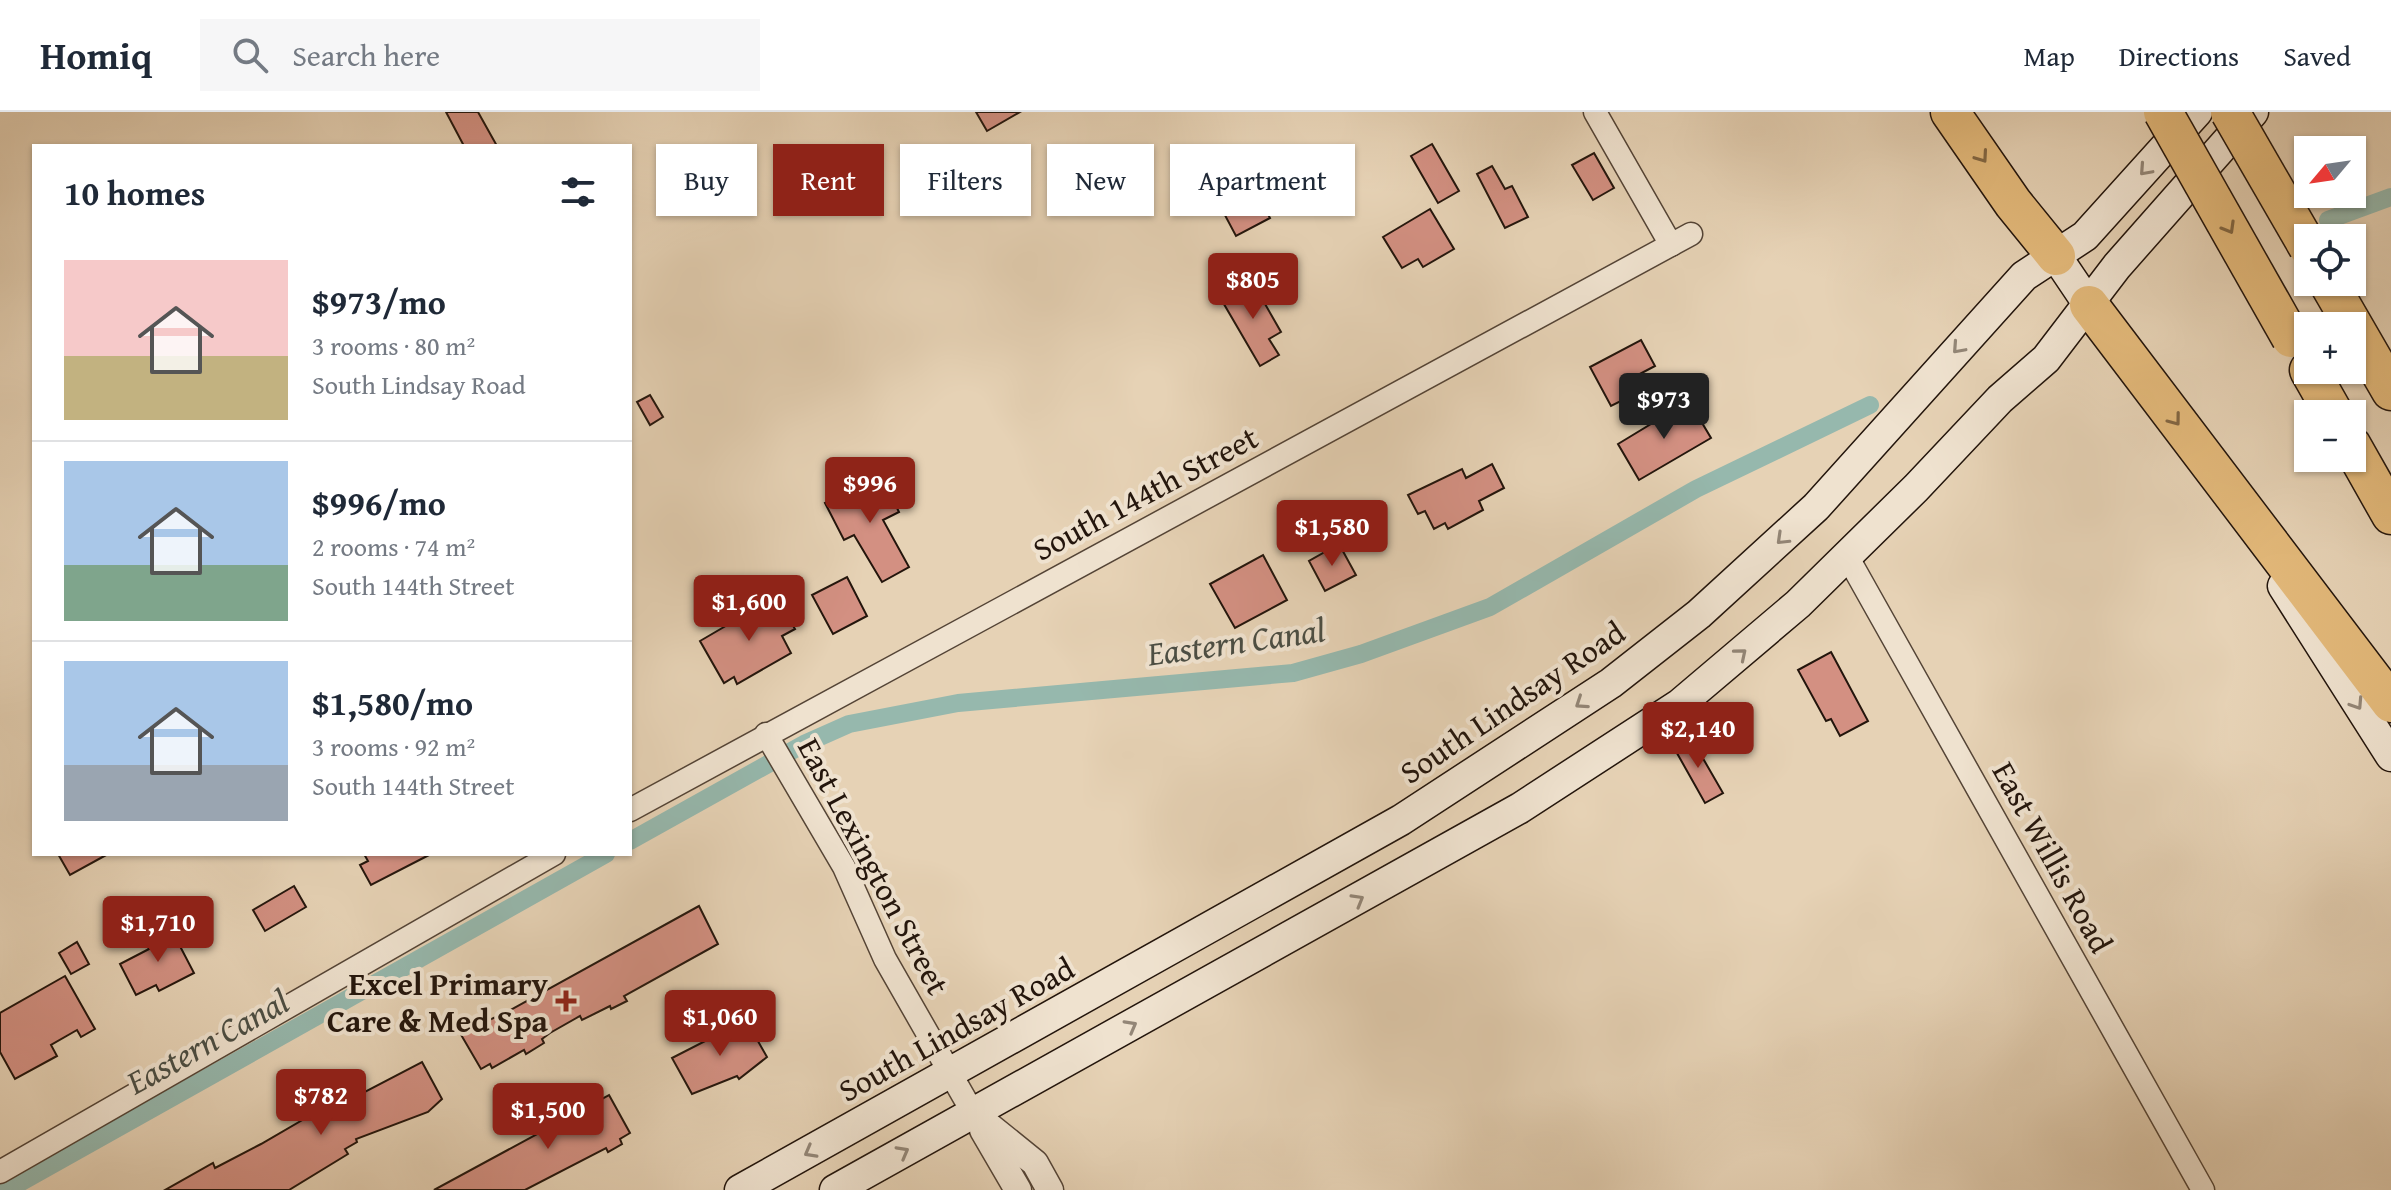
<!DOCTYPE html>
<html lang="en">
<head>
<meta charset="utf-8">
<style>
  body { margin:0; font-family:"Gentium Book Plus",serif; background:#f6f6f7; color:#1f2937; height:100vh; display:flex; flex-direction:column; font-size:30px; white-space:nowrap }
  * { box-sizing:border-box; margin:0 }
  p { font-size:26px; color:#747a83 }
  .icon { flex:none; width:44px; height:44px; fill:none; stroke:currentColor; stroke-width:2; stroke-linecap:round; stroke-linejoin:round }
  .map { position:relative; flex:1; overflow:hidden }
  .panel { position:absolute; left:32px; top:32px; width:600px; height:712px; display:flex; flex-direction:column; background:#fff; border-radius:0px; box-shadow:0 2px 6px #0004 }
  .panel>* { flex:none }
  .guide { position:absolute; left:656px; top:32px; width:760px; height:72px; display:flex; gap:16px }
  .needle { width:52px; rotate:241deg }
  .fabs { position:absolute; left:2294px; top:24px; display:grid; gap:16px }
  .fabs a { display:grid; place-items:center; width:72px; height:72px; border-radius:0px; background:#fff; box-shadow:0 2px 6px #0004; font-size:40px }
  .price { position:absolute; translate:-50% -68px; padding:0 18px; border-radius:8px; background:#8f2418; color:#fff; font-size:26px; line-height:52px; filter:drop-shadow(0 2px 4px #0008) }
  .price::after { content:''; position:absolute; left:50%; top:48px; width:24px; height:18px; margin-left:-12px; background:inherit; clip-path:polygon(0 0,100% 0,50% 100%) }
  .price.selected { background:#222; color:#fff }
  ul { padding:0; list-style:none }
  li { display:flex; align-items:center; gap:24px; height:200px; padding:0 32px }
  li+li { border-top:2px solid #e0e1e3 }
  li span { display:grid; place-items:center; flex:none; width:224px; height:160px; border-radius:0px; color:#555 }
  li>.icon { margin-inline-start:auto }
  span .icon { width:96px; height:96px; fill:#fffc; stroke-width:1 }
  li b { font-size:34px }
  h2 { display:flex; justify-content:space-between; align-items:center; height:96px; padding:0 32px; font-size:34px }
  .chip { padding:0 28px; border-radius:0px; background:#fff; box-shadow:0 2px 6px #0004; font-size:28px; line-height:72px }
  .chip.selected { background:#8f2418; color:#fff }
  header { display:flex; align-items:center; gap:48px; box-sizing:border-box; height:112px; padding:0 40px; background:#fff; border-bottom:2px solid #e0e1e3 }
  header strong { font-size:38px }
  nav { display:flex; gap:44px; margin-inline-start:auto; font-size:28px }
  .search { width:560px; height:72px; background:#f6f6f7; display:flex; align-items:center; gap:20px; box-sizing:border-box; padding:0 28px; border-radius:0px; color:#747a83; font-size:30px }
  .map>svg:first-child { display:block }
  .lines { fill:none; stroke-linecap:round; stroke-linejoin:round }
  .canal { stroke:#96b8ad; stroke-width:18 }
  .building { fill:#d39082; stroke:#23150c; stroke-width:2 }
  .minor-casing { stroke:#544436; stroke-width:25 }
  .tertiary-casing { stroke:#544436; stroke-width:29 }
  .secondary-casing { stroke:#23150c; stroke-width:33 }
  .motorway-casing { stroke:#23150c; stroke-width:41 }
  .minor { stroke:#efe2cf; stroke-width:22 }
  .tertiary { stroke:#efe2cf; stroke-width:26 }
  .secondary { stroke:#efe2cf; stroke-width:30 }
  .motorway { stroke:#e3b97a; stroke-width:38 }
  .motorway-bridge-casing { stroke:#23150c; stroke-width:41; stroke-linecap:butt }
  .motorway-bridge { stroke:#e3b97a; stroke-width:38 }
  .oneway { stroke:#836743 }
  .oneway2 { stroke:#938677 }
  .poi-dot { fill:#8f2418; stroke:#efe2cf; stroke-width:3 }
  .labels { text-anchor:middle; dominant-baseline:central; stroke-width:8; stroke-linejoin:round; paint-order:stroke }
  .street-label { font-size:32px; fill:#23150c; stroke:#efe2cf }
  .poi-label { font-size:32px; font-weight:bold; fill:#23150c; stroke:#efe2cf; text-anchor:end }
  .water-label { font-size:34px; font-style:italic; fill:#4b4e44; stroke:#efe2cf }
</style>
</head>
<body>
<header>
<strong>Homiq</strong>
<div class="search"><svg class="icon" aria-label="search" viewBox="0 0 24 24"><circle cx="10" cy="10" r="6"/><path d="M15 15l6 6"/></svg>Search here</div>
<nav><a>Map</a><a>Directions</a><a>Saved</a></nav>
</header>
<div class="map">
<svg width="2391" height="1078" viewBox="0 0 2391 1078">
  <rect width="100%" height="100%" fill="#e6d2b5"/>
  <filter id="stains"><feTurbulence type="fractalNoise" baseFrequency=".0025" numOctaves="4"/><feColorMatrix values="0 0 0 0 .2 0 0 0 0 .09 0 0 0 0 .02 0 0 0 .5 -.17"/></filter>
  <radialGradient id="worn" r=".72"><stop offset=".6" stop-color="#630" stop-opacity="0"/><stop offset="1" stop-color="#630" stop-opacity=".3"/></radialGradient>
  <g class="lines">
    <g class="canal">
      <polyline points="2328,108 2391,85"/>
      <polyline points="630,729 804,632 849,612 958,591 1293,561 1361,542 1490,495 1696,377 1870,293"/>
      <polyline points="7,1078 606,742"/>
    </g>
  </g>
  <g class="building">
    <polygon points="446,0 478,0 497,34 464,34"/>
    <polygon points="976,0 1020,0 987,19"/>
    <polygon points="1432,32 1459,79 1438,91 1411,44"/>
    <polygon points="1594,41 1614,76 1593,88 1572,53"/>
    <polygon points="1492,54 1505,77 1512,74 1528,105 1505,116 1477,62"/>
    <polygon points="1253,74 1270,106 1236,124 1219,92"/>
    <polygon points="1430,97 1454,137 1423,155 1418,147 1402,156 1383,125"/>
    <polygon points="1252,169 1281,220 1269,227 1279,243 1260,254 1221,187"/>
    <polygon points="1641,228 1655,254 1634,265 1641,279 1611,294 1590,255"/>
    <polygon points="650,283 663,305 650,313 637,290"/>
    <polygon points="1689,289 1711,326 1639,368 1618,332"/>
    <polygon points="1492,352 1504,376 1479,389 1483,398 1448,417 1445,411 1434,417 1425,399 1418,402 1408,383 1462,357 1466,366"/>
    <polygon points="880,362 899,400 883,408 909,455 882,470 854,423 844,428 825,391"/>
    <polygon points="1339,432 1356,463 1325,479 1309,449"/>
    <polygon points="1263,443 1287,488 1235,516 1210,472"/>
    <polygon points="847,465 867,504 833,522 812,483"/>
    <polygon points="779,490 795,517 782,524 791,541 737,572 734,565 724,571 700,529 760,494 762,499"/>
    <polygon points="1831,540 1868,609 1840,624 1831,607 1826,609 1798,558"/>
    <polygon points="1690,624 1723,681 1705,691 1673,634"/>
    <polygon points="58,742 108,742 70,763"/>
    <polygon points="364,742 431,742 371,773 360,753 368,749"/>
    <polygon points="294,774 306,795 265,819 253,798"/>
    <polygon points="699,794 718,832 624,884 627,889 611,897 610,894 582,908 580,904 550,921 542,927 544,931 526,942 524,938 492,956 490,952 481,957 460,921 507,900"/>
    <polygon points="170,815 194,861 159,879 156,873 136,883 120,852 149,837 144,829"/>
    <polygon points="77,830 89,852 71,862 59,841"/>
    <polygon points="65,864 95,917 81,925 77,918 51,933 57,944 15,967 0,940 0,901"/>
    <polygon points="746,908 767,945 739,967 737,964 692,982 672,946"/>
    <polygon points="422,950 442,987 428,1000 356,1027 357,1030 345,1037 348,1042 289,1078 165,1078 213,1051 215,1056 261,1032 335,989 338,994"/>
    <polygon points="609,983 630,1021 620,1027 622,1032 608,1040 606,1036 525,1078 434,1078"/>
  </g>
  <g class="lines">
    <g class="minor-casing">
      <g id="minor">
        <polyline points="1595,0 1671,133"/>
        <polyline points="1847,444 2203,1078"/>
        <polyline points="766,622 844,755 885,847 973,1001"/>
        <polyline points="630,698 1691,122"/>
        <polyline points="0,1060 554,742"/>
      </g>
    </g>
    <g class="tertiary-casing">
      <g id="tertiary">
        <polyline points="973,1001 1035,1051 1050,1078"/>
        <polyline points="983,1018 1018,1078"/>
      </g>
    </g>
    <g class="secondary-casing">
      <g id="secondary">
        <polyline points="2056,144 2089,193"/>
        <polyline points="2283,474 2391,644"/>
        <polyline points="740,1078 1401,708 1611,571 1699,502 1816,395 2024,164 2085,124 2197,0"/>
        <polyline points="835,1078 1520,696 1680,592 1798,492 1916,376 2000,287 2046,247 2117,154 2253,0"/>
      </g>
    </g>
    <g class="motorway-casing">
      <g id="motorway">
        <polyline points="1950,0 2013,91 2056,144"/>
        <polyline points="2328,170 2391,279"/>
        <polyline points="2089,193 2391,591"/>
        <polyline points="2309,258 2334,302"/>
        <polyline points="2352,334 2391,403"/>
      </g>
    </g>
    <use href="#minor" class="minor"/>
    <use href="#tertiary" class="tertiary"/>
    <use href="#secondary" class="secondary"/>
    <use href="#motorway" class="motorway"/>
    <g class="motorway-bridge-casing">
      <g id="motorway-bridge">
        <polyline points="2163,0 2291,226"/>
        <polyline points="2230,0 2308,135"/>
      </g>
    </g>
    <use href="#motorway-bridge" class="motorway-bridge"/>
  </g>
  <defs><path id="oneway-chevron" d="M-2-3.5L2.5 0L-2 3.5" fill="none" stroke-width="1.6" stroke-linecap="round" stroke-linejoin="round" transform="scale(2)"/></defs>
  <g class="oneway">
    <use href="#oneway-chevron" transform="translate(1982 45) rotate(55)"/>
    <use href="#oneway-chevron" transform="translate(2229 116) rotate(60)"/>
    <use href="#oneway-chevron" transform="translate(2175 308) rotate(53)"/>
  </g>
  <g class="oneway2">
    <use href="#oneway-chevron" transform="translate(2145 58) rotate(132)"/>
    <use href="#oneway-chevron" transform="translate(1958 236) rotate(132)"/>
    <use href="#oneway-chevron" transform="translate(1782 427) rotate(136)"/>
    <use href="#oneway-chevron" transform="translate(1741 542) rotate(-40)"/>
    <use href="#oneway-chevron" transform="translate(1581 591) rotate(146)"/>
    <use href="#oneway-chevron" transform="translate(2357 592) rotate(57)"/>
    <use href="#oneway-chevron" transform="translate(1358 788) rotate(-30)"/>
    <use href="#oneway-chevron" transform="translate(1131 914) rotate(-29)"/>
    <use href="#oneway-chevron" transform="translate(810 1040) rotate(151)"/>
    <use href="#oneway-chevron" transform="translate(903 1040) rotate(-29)"/>
  </g>
  <path class="poi-dot" d="M562 877h8v8h8v8h-8v8h-8v-8h-8v-8h8z"/>
  <g class="labels">
    <g class="street-label">
      <text transform="translate(1145 381) rotate(-28)">South 144th Street</text>
      <text transform="translate(1512 590) rotate(-34)">South Lindsay Road</text>
      <text transform="translate(2053 745) rotate(61)">East Willis Road</text>
      <text transform="translate(874 754) rotate(62)">East Lexington Street</text>
      <text transform="translate(956 917) rotate(-29)">South Lindsay Road</text>
    </g>
    <g class="poi-label">
      <text x="548" y="871">Excel Primary<tspan x="548" dy="37">Care &amp; Med Spa</tspan></text>
    </g>
    <g class="water-label">
      <text transform="translate(1236 529) rotate(-8)">Eastern Canal</text>
      <text transform="translate(207 929) rotate(-29)">Eastern Canal</text>
    </g>
  </g>
  <rect width="100%" height="100%" filter="url(#stains)"/>
  <rect width="100%" height="100%" fill="url(#worn)"/>
</svg>
<div class="fabs">
<a><svg class="needle" viewBox="-14 -14 28 28"><path d="M0-13l5 13h-10z" fill="#e53935"/><path d="M0 13l5-13h-10z" fill="#747a83"/></svg></a>
<a><svg class="icon" aria-label="locate" viewBox="0 0 24 24"><circle cx="12" cy="12" r="6"/><path d="M12 2v4M12 18v4M2 12h4M18 12h4"/></svg></a>
<a>+</a>
<a>−</a>
</div>
<b class="price" style="left:1253px;top:209px">$805</b>
<b class="price selected" style="left:1664px;top:329px">$973</b>
<b class="price" style="left:870px;top:413px">$996</b>
<b class="price" style="left:1332px;top:456px">$1,580</b>
<b class="price" style="left:749px;top:531px">$1,600</b>
<b class="price" style="left:1698px;top:658px">$2,140</b>
<b class="price" style="left:158px;top:852px">$1,710</b>
<b class="price" style="left:720px;top:946px">$1,060</b>
<b class="price" style="left:321px;top:1025px">$782</b>
<b class="price" style="left:548px;top:1039px">$1,500</b>
<div class="guide">
<a class="chip">Buy</a>
<a class="chip selected">Rent</a>
<a class="chip">Filters</a>
<a class="chip">New</a>
<a class="chip">Apartment</a>
</div>
<section class="panel">
<h2>10 homes<svg class="icon" aria-label="filters" viewBox="0 0 24 24"><path d="M4 7h16M4 17h16"/><circle cx="9" cy="7" r="2"/><circle cx="15" cy="17" r="2"/></svg></h2>
<ul>
<li><span style="background:linear-gradient(#f6c9c9 60%,#c2b280 0)"><svg class="icon" aria-label="home" viewBox="0 0 24 24"><path d="M3 11l9-7 9 7M6 9v11h12V9"/></svg></span><div><b>$973/mo</b><p>3 rooms · 80 m²</p><p>South Lindsay Road</p></div></li>
<li><span style="background:linear-gradient(#a9c7e8 65%,#7fa58c 0)"><svg class="icon" aria-label="home" viewBox="0 0 24 24"><path d="M3 11l9-7 9 7M6 9v11h12V9"/></svg></span><div><b>$996/mo</b><p>2 rooms · 74 m²</p><p>South 144th Street</p></div></li>
<li><span style="background:linear-gradient(#a9c7e8 65%,#9aa5b1 0)"><svg class="icon" aria-label="home" viewBox="0 0 24 24"><path d="M3 11l9-7 9 7M6 9v11h12V9"/></svg></span><div><b>$1,580/mo</b><p>3 rooms · 92 m²</p><p>South 144th Street</p></div></li>
</ul>
</section>
</div>
</body>
</html>
